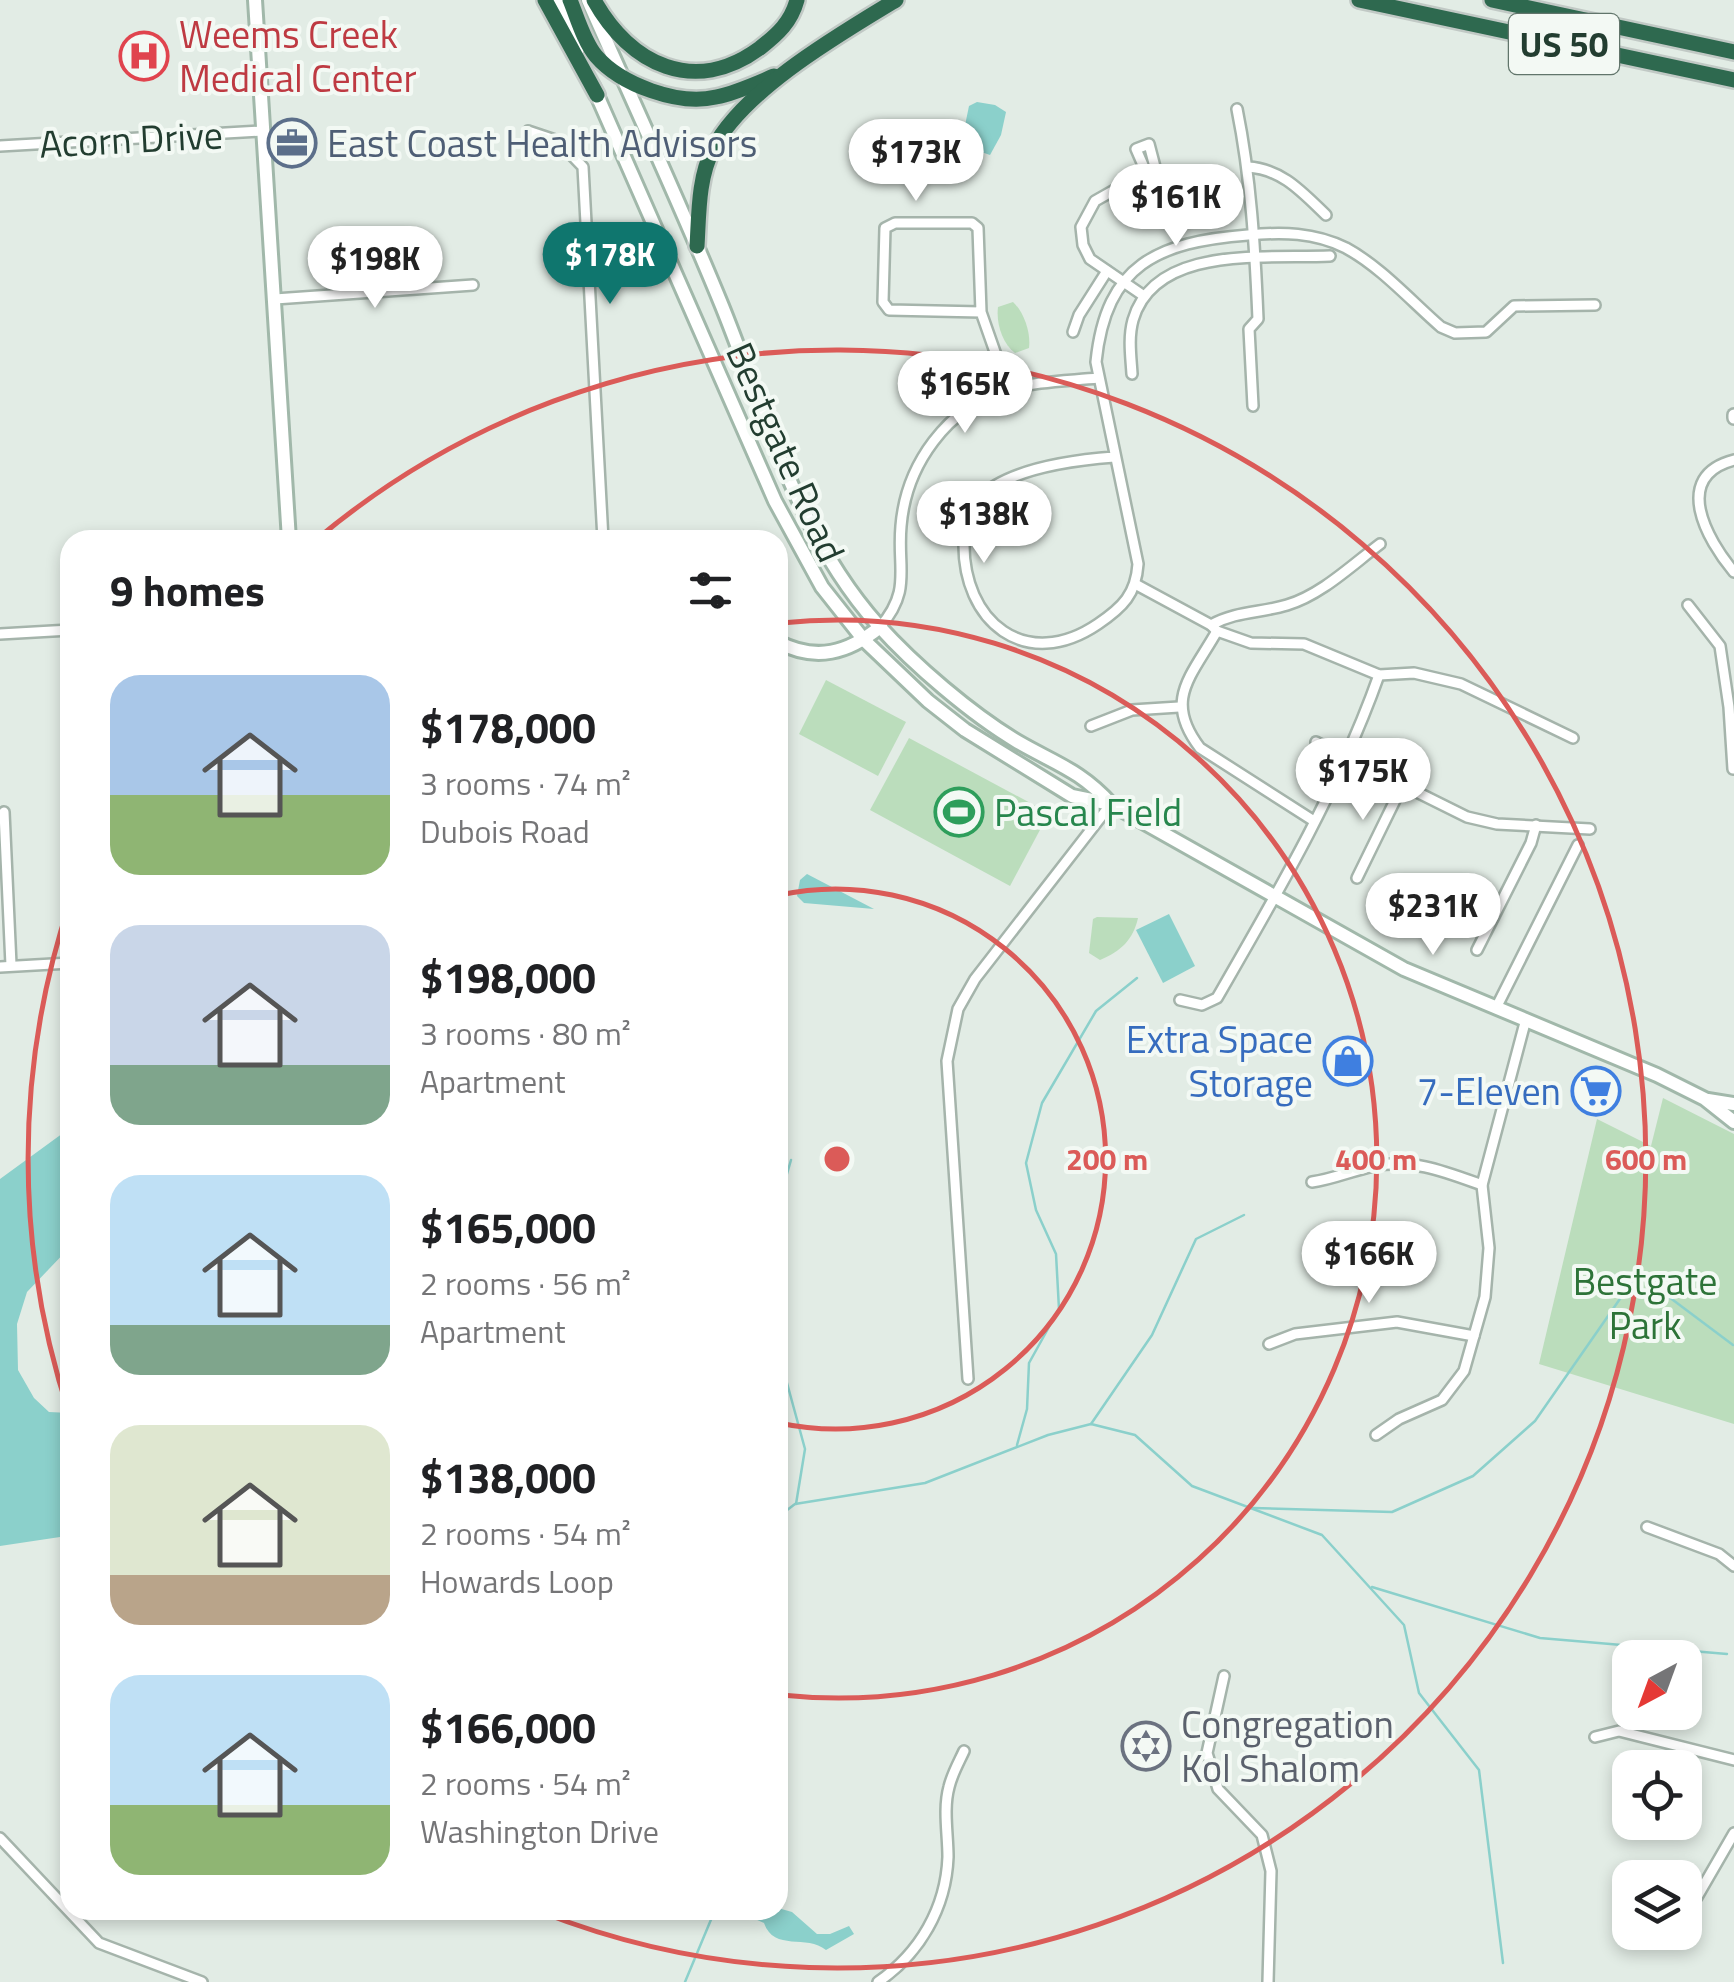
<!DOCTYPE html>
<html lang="en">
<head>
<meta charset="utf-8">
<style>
  body { margin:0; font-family:"Titillium Web",sans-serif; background:#f6f6f6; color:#202124; height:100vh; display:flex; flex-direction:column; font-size:38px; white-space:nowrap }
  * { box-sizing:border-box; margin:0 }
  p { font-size:32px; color:#757577 }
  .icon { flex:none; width:55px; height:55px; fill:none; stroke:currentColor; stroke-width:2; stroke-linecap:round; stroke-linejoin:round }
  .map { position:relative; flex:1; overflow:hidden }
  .side { position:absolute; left:60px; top:530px; width:728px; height:1390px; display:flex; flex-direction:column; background:#fff; border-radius:30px; box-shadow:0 5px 15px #0003 }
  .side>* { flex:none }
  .needle { width:65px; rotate:221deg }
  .fabs { position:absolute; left:1612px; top:1640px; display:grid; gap:20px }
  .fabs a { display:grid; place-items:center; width:90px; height:90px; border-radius:20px; background:#fff; box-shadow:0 5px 15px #0003; font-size:50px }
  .price { position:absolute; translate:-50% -85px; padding:0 22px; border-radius:35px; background:#fff; color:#222; font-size:32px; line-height:65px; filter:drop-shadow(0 2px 5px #0008) }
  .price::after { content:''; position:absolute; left:50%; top:60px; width:30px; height:22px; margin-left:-15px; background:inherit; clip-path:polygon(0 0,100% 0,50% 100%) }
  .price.selected { background:#0f766e; color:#fff }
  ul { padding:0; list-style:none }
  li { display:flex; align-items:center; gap:30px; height:250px; padding:0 50px }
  li span { display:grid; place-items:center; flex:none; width:280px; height:200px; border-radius:30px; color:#555 }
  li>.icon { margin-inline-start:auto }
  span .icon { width:120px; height:120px; fill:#fffc; stroke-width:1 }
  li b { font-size:42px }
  h2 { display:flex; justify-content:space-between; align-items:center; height:120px; padding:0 50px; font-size:42px }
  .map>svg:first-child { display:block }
  .green { fill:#bbddbc }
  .water { fill:#8bd0cb }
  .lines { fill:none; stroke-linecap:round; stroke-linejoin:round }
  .stream { stroke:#8bd0cb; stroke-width:2.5 }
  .minor-casing { stroke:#a5b4ab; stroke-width:14 }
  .tertiary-casing { stroke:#a5b4ab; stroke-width:16 }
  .secondary-casing { stroke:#a1b8aa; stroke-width:18 }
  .motorway-casing { stroke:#c1c9c5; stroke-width:20 }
  .minor { stroke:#fff; stroke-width:9 }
  .tertiary { stroke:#fff; stroke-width:11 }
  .secondary { stroke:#fff; stroke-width:12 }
  .motorway { stroke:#2e694f; stroke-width:15 }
  .ring { fill:none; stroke:#db5b58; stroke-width:5 }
  .labels { text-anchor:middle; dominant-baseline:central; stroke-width:8; stroke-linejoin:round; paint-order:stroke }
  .shield { fill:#f3f9f4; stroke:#61756b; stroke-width:2.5 }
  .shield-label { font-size:35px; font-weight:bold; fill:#223d30 }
  .health-label { font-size:38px; fill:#be3a42; stroke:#f3f9f4; text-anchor:start }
  .street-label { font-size:38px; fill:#223d30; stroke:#f3f9f4 }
  .service-label { font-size:38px; fill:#4e5e75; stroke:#f3f9f4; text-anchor:start }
  .leisure-label { font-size:38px; fill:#27864d; stroke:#f3f9f4; text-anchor:start }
  .shop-label { font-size:38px; fill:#366cbe; stroke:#f3f9f4; text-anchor:end }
  .park-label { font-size:38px; fill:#2d7338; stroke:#f3f9f4 }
  .worship-label { font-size:38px; fill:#5b616d; stroke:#f3f9f4; text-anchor:start }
  .centre { fill:#db5b58; stroke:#f3f9f4; stroke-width:5 }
  .ring-label { font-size:30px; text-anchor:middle; font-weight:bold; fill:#db5b58; stroke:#f3f9f4; stroke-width:8; stroke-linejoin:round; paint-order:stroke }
</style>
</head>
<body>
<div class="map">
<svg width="1734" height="1982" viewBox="0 0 1734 1982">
  <rect width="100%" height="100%" fill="#e2ece5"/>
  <g class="green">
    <path d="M 1013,302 C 1024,312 1031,333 1029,348 L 1015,353 C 1002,343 996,323 998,307 Z"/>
    <polygon points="826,680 906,722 878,776 799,734"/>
    <polygon points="909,738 1049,813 1010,886 870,810"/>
    <path d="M 1097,917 L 1138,918 C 1133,940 1121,951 1100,960 L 1089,953 L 1093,919 Z"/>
    <polygon points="1663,1098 1734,1134 1734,1424 1539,1364 1597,1119 1651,1146"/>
  </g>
  <g class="water">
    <polygon points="977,102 995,105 1006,112 1001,135 990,155 967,147 962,140 969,106"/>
    <polygon points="807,874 874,909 804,903 797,896 800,880"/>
    <polygon points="1169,914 1195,966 1163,983 1136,930"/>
    <polygon points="70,1128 70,1247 27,1292 17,1324 18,1370 34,1398 49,1412 70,1413 70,1542 60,1537 0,1546 0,1179"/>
    <path d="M 778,1908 L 792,1912 L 817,1934 L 830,1934 L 849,1926 L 854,1934 L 826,1950 C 807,1934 774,1952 764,1923 L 755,1919 L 757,1913 L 766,1917 Z"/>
  </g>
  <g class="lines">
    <g class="stream">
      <polyline points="778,1205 791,1160"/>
      <polyline points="1665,1294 1733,1345"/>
      <polyline points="778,1350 805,1449 796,1504"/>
      <polyline points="1091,1424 1152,1335 1196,1239 1244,1215"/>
      <polyline points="1017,1445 1027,1409 1029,1363 1059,1309 1056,1254 1036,1210 1026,1163 1042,1103 1096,1011 1137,978"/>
      <polyline points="1253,1508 1392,1512 1473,1476 1535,1421 1631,1283"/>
      <polyline points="778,1517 795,1504 925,1483 1048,1435 1091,1424 1135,1435 1192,1486 1322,1535 1404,1625 1419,1693 1479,1770 1503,1963"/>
      <polyline points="1372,1587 1540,1638 1727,1654"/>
      <polyline points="742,1910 756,1917"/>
      <polyline points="685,1982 715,1910"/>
    </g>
    <g class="minor-casing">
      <g id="minor">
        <path d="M 1237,109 C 1251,178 1255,248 1258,319 L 1249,329 L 1253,406"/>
        <polyline points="528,131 558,141 583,167 603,540"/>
        <polyline points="0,146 262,131"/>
        <path d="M 1248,167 C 1282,169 1302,192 1326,215"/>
        <polyline points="1144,296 1090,259 1083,245 1081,227 1095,201 1155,167 1149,144 1136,149 1146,172"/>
        <polyline points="275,299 473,285"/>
        <polyline points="981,312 889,310 883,302 885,228 895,223 972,223 978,228 981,312 1008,389"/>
        <polyline points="1073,332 1079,315 1107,271"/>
        <path d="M 1132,374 C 1131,357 1128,338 1133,320 C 1155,244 1267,259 1330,256"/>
        <path d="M 1114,457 C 1074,460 1008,468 978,499 C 966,511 965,525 964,541 C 962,622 1026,673 1098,624 C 1123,607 1136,594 1138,564 L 1096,362 C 1106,264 1158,242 1248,235 C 1282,232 1314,232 1346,248 C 1381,267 1411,301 1441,327 L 1455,333 L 1486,332 L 1514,306 L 1595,305"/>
        <path d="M 1734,460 C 1671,476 1707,540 1734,572"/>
        <polyline points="1137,585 1211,625 1217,631 1251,643 1304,644 1379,675 1414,673 1461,684 1573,738"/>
        <polyline points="1688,605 1720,646 1729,707 1733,769"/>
        <path d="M 1211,625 C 1236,611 1261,613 1287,605 C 1321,595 1352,565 1380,544"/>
        <path d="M 880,627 C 912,590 897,569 901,526 C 906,465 947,407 1007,390 C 1036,381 1068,381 1098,378"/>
        <path d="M 1217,631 C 1191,677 1163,700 1200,748 L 1314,821"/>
        <polyline points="0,634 70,630"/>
        <polyline points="1091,726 1132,710 1179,707"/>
        <polyline points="1316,742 1467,817 1497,824 1590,829"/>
        <polyline points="4,812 11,965"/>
        <polyline points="1357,878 1403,784"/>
        <polyline points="1477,950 1531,843 1536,825"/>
        <polyline points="0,967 70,963"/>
        <path d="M 1180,1000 L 1202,1005 L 1217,998 C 1277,894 1339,788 1379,675"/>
        <polyline points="1496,1008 1578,845"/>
        <path d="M 1312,1182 C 1334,1179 1353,1170 1374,1166 C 1412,1158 1446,1172 1482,1185"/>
        <polyline points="1269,1344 1295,1334 1397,1322 1474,1336"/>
        <polyline points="968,1379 947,1061 958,1009 975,979 1111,804"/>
        <polyline points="1376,1435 1399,1419 1442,1400 1464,1371 1485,1297 1489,1248 1482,1185 1526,1019"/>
        <polyline points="1647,1527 1719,1554 1734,1566"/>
        <polyline points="1224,1676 1207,1753 1218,1789 1262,1835 1271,1871 1268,1982"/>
        <polyline points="1595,1737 1619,1731 1734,1760"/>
        <polyline points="0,1838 99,1943 202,1982"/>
        <polyline points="1685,1906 1697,1897 1734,1833"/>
        <polyline points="1640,1933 1642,1932"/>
        <path d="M 878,1982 C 920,1953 946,1908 948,1857 C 948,1834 943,1809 949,1787 C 952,1774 959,1762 964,1751"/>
      </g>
    </g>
    <g class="tertiary-casing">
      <polyline id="tertiary" points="1734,415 1734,418"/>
    </g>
    <g class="secondary-casing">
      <g id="secondary">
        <polyline points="255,0 289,540"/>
        <polyline points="558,0 578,49"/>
        <path d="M 588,0 C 633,102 680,203 722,306 C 766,415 798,536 878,625 C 914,665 971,714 1018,742 C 1056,764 1080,770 1111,804"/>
        <polyline points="593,86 775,501 822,587 864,640 928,701 965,730 1072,796 1111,804 1404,969 1657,1075 1705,1099 1734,1122"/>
        <path d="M 778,642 C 816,662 848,653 880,627"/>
        <polyline points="1708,1100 1734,1104"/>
      </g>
    </g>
    <g class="motorway-casing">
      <g id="motorway">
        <polyline points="545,0 597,95"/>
        <path d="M 570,0 C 577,17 584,42 596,56 C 621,85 679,106 716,97 C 736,93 755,84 774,76"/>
        <path d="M 594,0 C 630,65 695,96 760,48 C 778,34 791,22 797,0"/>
        <polyline points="1359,0 1734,80"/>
        <polyline points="1492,0 1734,52"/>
        <path d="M 697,246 C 699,214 698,178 713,149 C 743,90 840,34 896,0"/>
      </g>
    </g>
    <use href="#minor" class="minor"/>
    <use href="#tertiary" class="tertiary"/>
    <use href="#secondary" class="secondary"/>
    <use href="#motorway" class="motorway"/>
  </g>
  <g class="ring">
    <path d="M779 895A270 270 0 1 1 779 1423"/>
    <path d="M781 623A539 539 0 1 1 781 1695"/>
    <path d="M70 1416A809 809 0 0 1 70 902M317 539A809 809 0 1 1 541 1912"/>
  </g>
  <defs>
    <g id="hospital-ring" transform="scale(2.5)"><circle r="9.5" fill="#f3f9f4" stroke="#e0444e" stroke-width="1.5"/><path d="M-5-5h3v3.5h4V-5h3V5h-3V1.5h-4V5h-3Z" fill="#e0444e"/></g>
    <g id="office-ring" transform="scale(2.5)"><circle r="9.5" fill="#f3f9f4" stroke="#5c6f8a" stroke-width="1.5"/><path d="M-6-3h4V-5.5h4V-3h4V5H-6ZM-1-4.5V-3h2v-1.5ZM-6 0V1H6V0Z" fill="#5c6f8a"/></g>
    <g id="stadium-ring" transform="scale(2.5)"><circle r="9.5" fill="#f3f9f4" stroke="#2e9e5b" stroke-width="1.5"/><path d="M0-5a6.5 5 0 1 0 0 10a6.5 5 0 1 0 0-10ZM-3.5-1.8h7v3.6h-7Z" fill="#2e9e5b"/></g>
    <g id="shop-ring" transform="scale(2.5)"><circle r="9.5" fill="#f3f9f4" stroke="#3f7fe0" stroke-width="1.5"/><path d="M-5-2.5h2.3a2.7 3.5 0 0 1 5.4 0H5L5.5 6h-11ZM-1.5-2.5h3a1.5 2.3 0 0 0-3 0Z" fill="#3f7fe0"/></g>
    <g id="supermarket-ring" transform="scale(2.5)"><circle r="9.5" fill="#f3f9f4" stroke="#3f7fe0" stroke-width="1.5"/><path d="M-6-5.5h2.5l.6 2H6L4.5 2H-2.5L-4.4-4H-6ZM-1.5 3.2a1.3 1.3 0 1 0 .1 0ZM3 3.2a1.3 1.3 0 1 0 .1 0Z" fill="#3f7fe0"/></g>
    <g id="synagogue-ring" transform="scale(2.5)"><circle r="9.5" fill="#f3f9f4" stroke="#6b7280" stroke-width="1.5"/><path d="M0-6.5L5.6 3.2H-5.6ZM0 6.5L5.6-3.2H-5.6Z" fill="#6b7280"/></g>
  </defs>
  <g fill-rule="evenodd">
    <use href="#hospital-ring" x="144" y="56"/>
    <use href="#office-ring" x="292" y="143"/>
    <use href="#stadium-ring" x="959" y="812"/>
    <use href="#shop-ring" x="1348" y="1061"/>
    <use href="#supermarket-ring" x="1596" y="1091"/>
    <use href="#synagogue-ring" x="1146" y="1746"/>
  </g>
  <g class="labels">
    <rect class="shield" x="1509" y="14" width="110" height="60" rx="8"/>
    <g class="shield-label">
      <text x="1564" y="44">US 50</text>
    </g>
    <g class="health-label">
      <text x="179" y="34">Weems Creek<tspan x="179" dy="44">Medical Center</tspan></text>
    </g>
    <g class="street-label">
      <text transform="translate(131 139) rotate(-3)">Acorn Drive</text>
      <text transform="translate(786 452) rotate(66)">Bestgate Road</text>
    </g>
    <g class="service-label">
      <text x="327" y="143">East Coast Health Advisors</text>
    </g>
    <g class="leisure-label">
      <text x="994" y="812">Pascal Field</text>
    </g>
    <g class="shop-label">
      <text x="1313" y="1039">Extra Space<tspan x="1313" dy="44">Storage</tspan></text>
      <text x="1561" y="1091">7-Eleven</text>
    </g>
    <g class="park-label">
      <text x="1645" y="1281">Bestgate<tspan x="1645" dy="44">Park</tspan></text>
    </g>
    <g class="worship-label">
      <text x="1181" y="1724">Congregation<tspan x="1181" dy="44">Kol Shalom</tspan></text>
    </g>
  </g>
  <circle cx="837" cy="1159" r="15" class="centre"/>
  <g class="ring-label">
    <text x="1107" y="1170">200 m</text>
    <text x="1376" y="1170">400 m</text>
    <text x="1646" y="1170">600 m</text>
  </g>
</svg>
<div class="fabs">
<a><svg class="needle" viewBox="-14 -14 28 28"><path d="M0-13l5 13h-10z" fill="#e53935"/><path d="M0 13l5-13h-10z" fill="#757577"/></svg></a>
<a><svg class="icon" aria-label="locate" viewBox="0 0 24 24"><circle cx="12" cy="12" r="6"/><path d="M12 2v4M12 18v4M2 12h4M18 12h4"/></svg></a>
<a><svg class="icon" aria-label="layers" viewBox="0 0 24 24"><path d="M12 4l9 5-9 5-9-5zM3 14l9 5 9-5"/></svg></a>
</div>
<b class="price" style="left:916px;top:204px">$173K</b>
<b class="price" style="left:1176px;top:249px">$161K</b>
<b class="price selected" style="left:610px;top:307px">$178K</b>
<b class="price" style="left:375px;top:311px">$198K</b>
<b class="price" style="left:965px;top:436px">$165K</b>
<b class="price" style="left:984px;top:566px">$138K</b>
<b class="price" style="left:1363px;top:823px">$175K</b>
<b class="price" style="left:1433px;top:958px">$231K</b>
<b class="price" style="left:1369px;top:1306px">$166K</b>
<section class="side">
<h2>9 homes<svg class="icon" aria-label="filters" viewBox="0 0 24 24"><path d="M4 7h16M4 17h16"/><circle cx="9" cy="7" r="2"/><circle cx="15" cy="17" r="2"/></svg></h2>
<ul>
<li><span style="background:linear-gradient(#a9c7e8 60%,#8fb573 0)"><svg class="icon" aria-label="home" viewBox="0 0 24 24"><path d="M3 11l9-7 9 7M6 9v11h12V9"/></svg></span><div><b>$178,000</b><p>3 rooms · 74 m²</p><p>Dubois Road</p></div></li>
<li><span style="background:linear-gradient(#c9d6e8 70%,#7fa58c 0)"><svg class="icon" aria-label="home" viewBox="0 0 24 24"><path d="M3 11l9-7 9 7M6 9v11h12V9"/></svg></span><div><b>$198,000</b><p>3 rooms · 80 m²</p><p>Apartment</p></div></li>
<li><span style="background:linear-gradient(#bfe0f5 75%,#7fa58c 0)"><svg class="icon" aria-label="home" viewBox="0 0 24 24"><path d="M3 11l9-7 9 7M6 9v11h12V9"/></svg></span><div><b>$165,000</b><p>2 rooms · 56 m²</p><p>Apartment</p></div></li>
<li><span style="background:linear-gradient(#dfe7d0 75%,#b9a48a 0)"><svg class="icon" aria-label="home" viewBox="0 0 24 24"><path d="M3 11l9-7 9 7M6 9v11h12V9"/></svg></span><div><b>$138,000</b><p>2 rooms · 54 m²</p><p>Howards Loop</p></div></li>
<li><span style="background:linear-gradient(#bfe0f5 65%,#8fb573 0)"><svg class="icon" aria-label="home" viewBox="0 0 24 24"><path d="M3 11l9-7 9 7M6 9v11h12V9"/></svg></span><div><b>$166,000</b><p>2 rooms · 54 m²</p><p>Washington Drive</p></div></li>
</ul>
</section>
</div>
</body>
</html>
